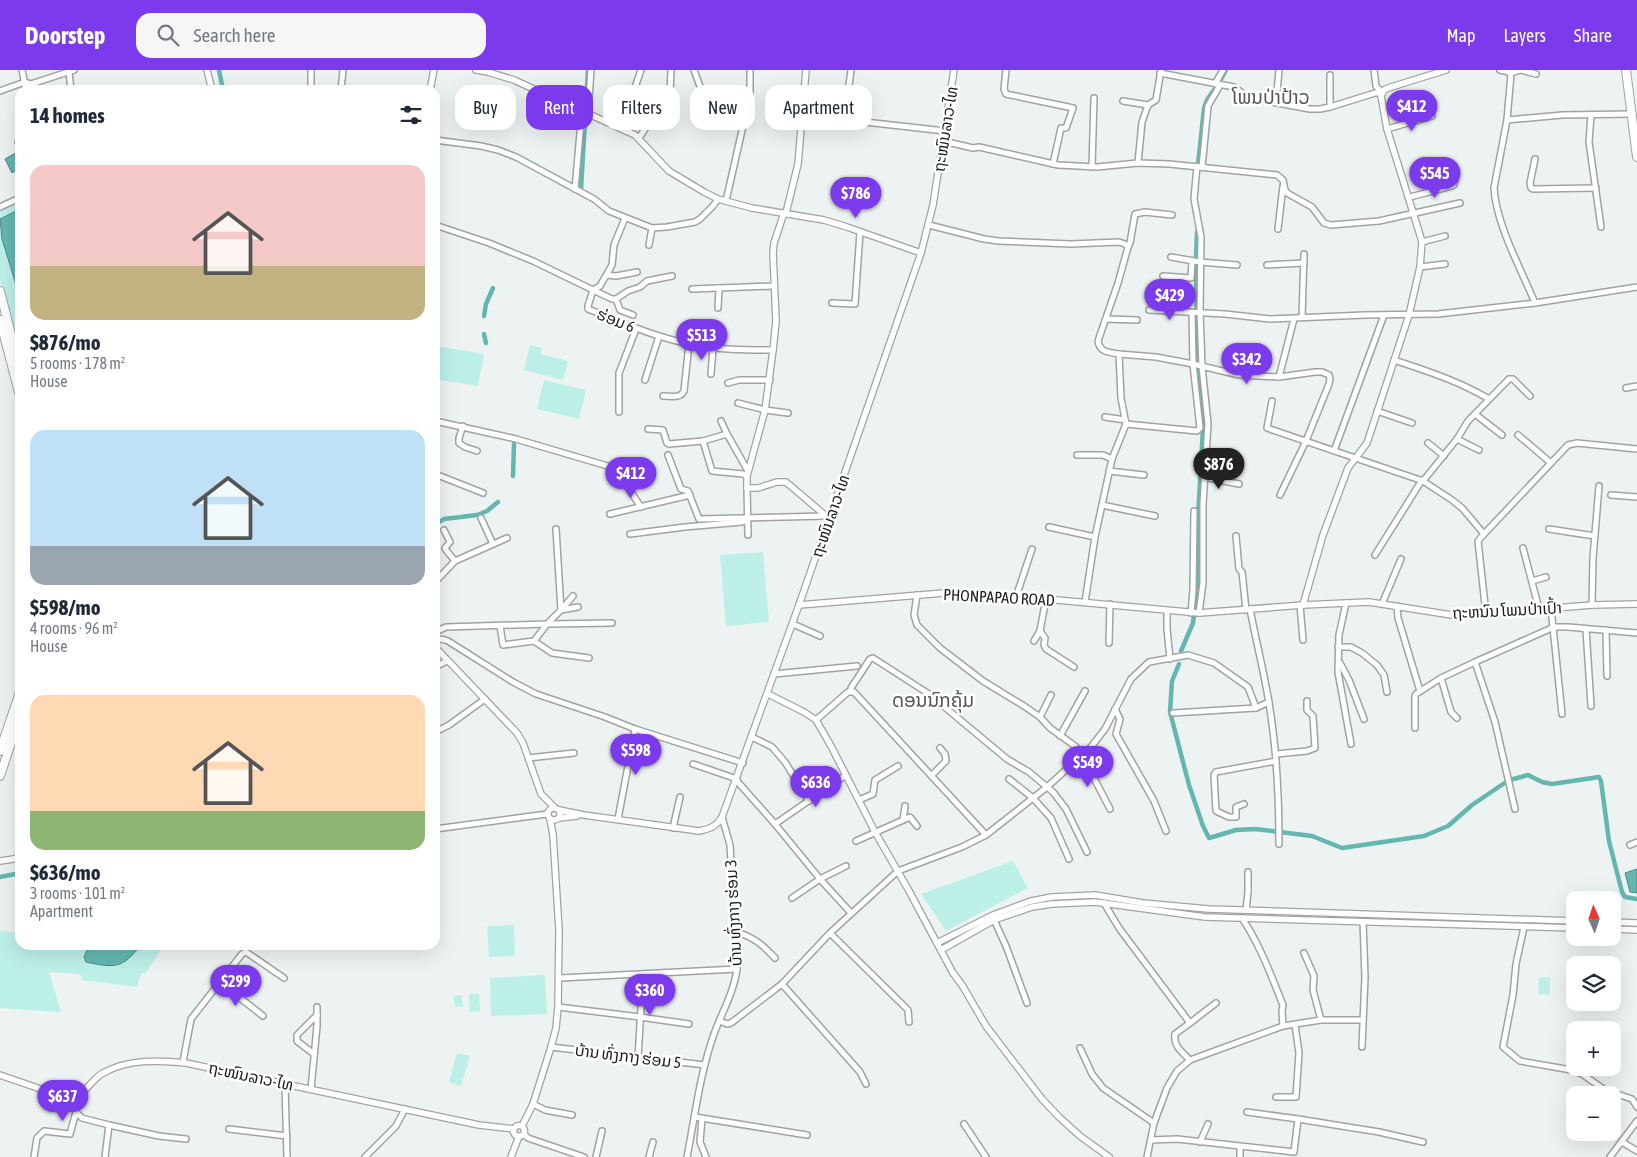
<!DOCTYPE html>
<html lang="en">
<head>
<meta charset="utf-8">
<style>
  body { margin:0; font-family:"Asap Condensed","Noto Sans Lao",sans-serif; background:#f6f6f7; color:#1f2937; height:100vh; display:flex; flex-direction:column; font-size:19px; white-space:nowrap }
  * { box-sizing:border-box; margin:0 }
  p { font-size:16px; color:#747a83 }
  .icon { flex:none; width:28px; height:28px; fill:none; stroke:currentColor; stroke-width:2; stroke-linecap:round; stroke-linejoin:round }
  .map { position:relative; flex:1; overflow:hidden }
  .sheet { position:absolute; left:15px; top:15px; width:425px; height:865px; display:flex; flex-direction:column; background:#fff; border-radius:15px; box-shadow:0 5px 20px #0002 }
  .sheet>* { flex:none }
  .hud { position:absolute; left:455px; top:15px; width:475px; height:45px; display:flex; gap:10px }
  .needle { width:32px; rotate:357deg }
  .buttons { position:absolute; left:1566px; top:821px; display:grid; gap:10px }
  .buttons a { display:grid; place-items:center; width:55px; height:55px; border-radius:10px; background:#fff; box-shadow:0 5px 20px #0002; font-size:25px }
  .price { position:absolute; translate:-50% -42px; padding:0 11px; border-radius:18px; background:#7c3aed; color:#fff; font-size:16px; line-height:32px; filter:drop-shadow(0 1px 2px #0008) }
  .price::after { content:''; position:absolute; left:50%; top:30px; width:15px; height:11px; margin-left:-8px; background:inherit; clip-path:polygon(0 0,100% 0,50% 100%) }
  .price.current { background:#222; color:#fff }
  ul { padding:0; list-style:none }
  li { display:grid; align-content:center; gap:10px; height:265px; padding:0 15px }
  li span { display:grid; place-items:center; height:155px; border-radius:15px; color:#555 }
  li>.icon { margin-inline-start:auto }
  span .icon { width:90px; height:90px; fill:#fffc; stroke-width:1 }
  li b { font-size:21px }
  h2 { display:flex; justify-content:space-between; align-items:center; height:60px; padding:0 15px; font-size:21px }
  .tag { padding:0 18px; border-radius:15px; background:#fff; box-shadow:0 5px 20px #0002; font-size:18px; line-height:45px }
  .tag.current { background:#7c3aed; color:#fff }
  header { display:flex; align-items:center; gap:30px; box-sizing:border-box; height:70px; padding:0 25px; background:#7c3aed; color:#fff }
  header strong { font-size:24px }
  nav { display:flex; gap:28px; margin-inline-start:auto; font-size:18px }
  .search { width:350px; height:45px; background:#f6f6f7; display:flex; align-items:center; gap:12px; box-sizing:border-box; padding:0 18px; border-radius:15px; color:#747a83; font-size:19px }
  .map>svg:first-child { display:block }
  .green { fill:#bdefe9 }
  .water { fill:#63b7af; stroke:#4d8983 }
  .lines { fill:none; stroke-linecap:round; stroke-linejoin:round }
  .canal { stroke:#63b7af; stroke-width:4.5 }
  .minor-casing { stroke:#9fa4a3; stroke-width:8 }
  .tertiary-casing { stroke:#9fa4a3; stroke-width:8 }
  .primary-casing { stroke:#9fa4a3; stroke-width:10 }
  .minor { stroke:#fff; stroke-width:5 }
  .tertiary { stroke:#fff; stroke-width:5.5 }
  .primary { stroke:#fff; stroke-width:8 }
  .labels { text-anchor:middle; dominant-baseline:central; stroke-width:5; stroke-linejoin:round; paint-order:stroke }
  .street-label { font-size:16px; fill:#1b1d1d; stroke:#fff }
  .quarter-label { font-size:19px; fill:#525656; stroke:#fff }
</style>
</head>
<body>
<header>
<strong>Doorstep</strong>
<div class="search"><svg class="icon" aria-label="search" viewBox="0 0 24 24"><circle cx="10" cy="10" r="6"/><path d="M15 15l6 6"/></svg>Search here</div>
<nav><a>Map</a><a>Layers</a><a>Share</a></nav>
</header>
<div class="map">
<svg width="1637" height="1087" viewBox="0 0 1637 1087">
  <rect width="100%" height="100%" fill="#edf3f2"/>
  <g class="green">
    <polygon points="20,132 20,139 0,149 0,142"/>
    <polygon points="0,160 7,189 20,228 20,262 18,262 15,257 11,258 6,234 7,232 0,210"/>
    <polygon points="530,275 542,278 541,284 568,291 563,310 524,300"/>
    <polygon points="436,276 484,284 478,316 435,309"/>
    <polygon points="544,310 586,320 579,349 537,339"/>
    <polygon points="763,482 769,552 726,556 720,485"/>
    <polygon points="1013,791 1028,818 946,861 921,824"/>
    <polygon points="514,855 515,886 489,887 487,856"/>
    <polygon points="0,860 20,864 20,875 164,875 145,904 141,903 137,917 82,910 80,904 49,902 61,942 0,938"/>
    <polygon points="545,905 547,944 491,946 490,908"/>
    <polygon points="1539,907 1550,907 1550,925 1538,924"/>
    <polygon points="469,924 479,924 480,941 470,942"/>
    <polygon points="462,925 463,937 455,937 454,926"/>
    <polygon points="457,983 470,986 461,1016 449,1012"/>
  </g>
  <g class="water">
    <polygon points="19,81 20,98 12,103 5,89"/>
    <polygon points="20,139 20,228 2,169 0,149"/>
    <polygon points="1637,799 1637,823 1630,822 1625,803"/>
    <path d="M 99,875 L 141,875 C 122,899 115,898 86,892 L 84,887 L 87,880 L 97,877 Z"/>
  </g>
  <g class="lines">
    <g class="canal">
      <polyline points="219,0 223,20"/>
      <polyline points="1220,11 1226,0"/>
      <polyline points="1198,95 1204,38 1207,30 1216,17"/>
      <polyline points="581,119 588,0"/>
      <polyline points="1196,188 1197,162"/>
      <polyline points="1196,194 1197,291"/>
      <polyline points="484,246 486,234 493,218"/>
      <polyline points="484,264 486,273"/>
      <polyline points="513,406 514,374"/>
      <polyline points="435,455 444,449 477,445 487,441 498,432"/>
      <polyline points="1181,581 1193,553 1198,515 1198,448 1203,358 1197,296"/>
      <polyline points="1179,594 1172,611 1170,642 1189,715 1203,756 1209,768 1236,760 1255,759 1312,766 1342,778 1424,766 1448,756 1472,735 1506,712"/>
      <polyline points="1510,710 1528,705 1542,712 1552,714 1599,707 1601,711 1609,771 1622,822 1625,827 1637,829"/>
      <polyline points="0,807 20,803"/>
    </g>
    <g class="minor-casing">
      <g id="minor">
        <polyline points="22,0 26,20"/>
        <polyline points="311,0 311,20"/>
        <polyline points="694,0 701,19 701,46"/>
        <polyline points="851,0 845,46 847,50 945,61"/>
        <polyline points="1006,0 1004,19 1006,24 1073,38 1066,58 1061,58 1053,94"/>
        <polyline points="1374,0 1376,16 1382,23"/>
        <path d="M 1500,0 L 1509,2 L 1511,4 L 1507,50 L 1494,118 C 1496,154 1521,199 1535,233"/>
        <polyline points="69,2 71,20"/>
        <polyline points="1160,3 1234,17 1241,22 1245,27 1310,39 1320,39 1330,37 1375,23 1382,23"/>
        <polyline points="1510,3 1521,0 1536,4"/>
        <polyline points="1330,5 1330,37"/>
        <polyline points="1215,14 1223,0"/>
        <polyline points="341,20 343,0"/>
        <polyline points="0,21 25,12 31,14 74,0"/>
        <polyline points="1123,31 1148,35"/>
        <polyline points="1276,33 1279,0"/>
        <polyline points="588,43 591,0"/>
        <polyline points="1591,45 1589,72 1601,157"/>
        <polyline points="1507,50 1562,45 1631,44"/>
        <polyline points="621,58 641,0"/>
        <polyline points="1387,59 1432,46"/>
        <polyline points="639,68 655,44 669,44 671,0"/>
        <polyline points="435,70 481,76 498,80 516,87 594,129 609,141 652,158 667,157 695,152 700,149 713,136 718,129"/>
        <polyline points="943,71 973,78 979,77 1058,95 1097,97 1138,93 1169,94 1277,105 1283,110 1285,120 1287,123 1312,137 1324,153 1331,155 1379,151 1460,133"/>
        <polyline points="18,72 20,73"/>
        <polyline points="1535,89 1530,113 1531,118 1533,119 1596,118"/>
        <polyline points="1138,93 1142,52 1148,35 1156,30 1161,0"/>
        <polyline points="1197,96 1194,129 1201,167 1200,242 1202,296 1208,354 1203,434 1203,513 1199,543"/>
        <polyline points="1092,97 1094,28"/>
        <polyline points="1202,97 1208,36 1220,15"/>
        <polyline points="575,119 582,40"/>
        <polyline points="1410,127 1452,116 1454,115 1456,102"/>
        <polyline points="726,131 750,25 750,0"/>
        <polyline points="0,137 20,128"/>
        <polyline points="625,148 614,175 612,195 600,216 593,220 612,229 616,229 628,221 640,217 647,211 672,206"/>
        <path d="M 435,155 L 489,173 L 533,191 L 593,220 L 588,236 L 588,239 C 622,252 654,267 690,274 C 717,280 746,280 773,280"/>
        <path d="M 929,155 L 984,169 L 999,171 L 1071,174 L 1119,172 L 1125,174 L 1128,177 L 1118,213 L 1098,271 C 1100,283 1109,282 1119,284 L 1121,328 L 1126,354 L 1112,389 L 1095,467 L 1085,532"/>
        <polyline points="1278,159 1283,116"/>
        <polyline points="1422,172 1445,166"/>
        <polyline points="649,175 652,158"/>
        <polyline points="1128,177 1130,173 1135,144 1145,142 1172,145"/>
        <polyline points="1171,187 1200,192 1237,195"/>
        <polyline points="1267,195 1304,193"/>
        <polyline points="1420,197 1445,194"/>
        <polyline points="607,205 616,206 637,202"/>
        <polyline points="1163,206 1191,208 1192,191"/>
        <polyline points="692,219 773,216"/>
        <polyline points="616,229 620,240 633,245"/>
        <polyline points="832,233 855,234 860,162"/>
        <polyline points="718,238 719,218"/>
        <polyline points="1149,240 1225,244 1270,249 1365,245 1438,244 1535,233 1637,217"/>
        <polyline points="1302,247 1304,184"/>
        <polyline points="1106,249 1137,250"/>
        <polyline points="1119,284 1156,287 1193,294 1239,305 1279,307 1315,302 1322,302 1329,305 1330,309 1329,314 1306,371 1280,425"/>
        <path d="M 1394,290 C 1427,301 1459,311 1489,329"/>
        <polyline points="711,304 713,278"/>
        <polyline points="1279,307 1294,249"/>
        <polyline points="645,310 659,266"/>
        <polyline points="728,313 739,310 770,310"/>
        <polyline points="1626,318 1637,316"/>
        <path d="M 663,326 C 671,326 680,329 684,321 L 689,274"/>
        <polyline points="1272,331 1267,358 1423,411 1452,430 1462,438 1484,464"/>
        <polyline points="738,333 765,340 788,343"/>
        <polyline points="1377,341 1412,353"/>
        <polyline points="619,342 619,303 636,259"/>
        <polyline points="1475,344 1502,365"/>
        <polyline points="1105,347 1125,350"/>
        <polyline points="435,351 516,369 611,397 616,400 641,437"/>
        <polyline points="721,351 727,364"/>
        <polyline points="1126,354 1197,361 1200,358 1193,294 1192,243"/>
        <polyline points="463,356 459,368 459,373 465,377 477,381"/>
        <polyline points="648,359 663,360 667,373 669,374 703,371 727,364 748,401"/>
        <polyline points="1518,365 1551,393"/>
        <polyline points="1457,369 1479,380"/>
        <polyline points="703,371 712,401 743,404 747,406"/>
        <polyline points="1428,373 1444,386"/>
        <polyline points="1334,381 1384,245"/>
        <polyline points="668,385 681,419 688,421 699,449 826,446"/>
        <polyline points="1077,385 1103,385 1112,389"/>
        <polyline points="1109,401 1144,405"/>
        <polyline points="435,404 483,423"/>
        <polyline points="1204,407 1239,414"/>
        <polyline points="1423,411 1457,369 1468,351 1509,309 1513,309 1530,326"/>
        <polyline points="747,418 748,465"/>
        <polyline points="1611,425 1637,427"/>
        <polyline points="1102,435 1155,446"/>
        <polyline points="610,444 690,425"/>
        <polyline points="481,448 493,474"/>
        <polyline points="1049,457 1095,467"/>
        <polyline points="1549,459 1595,466"/>
        <polyline points="444,460 450,472 445,478 446,480 455,491"/>
        <polyline points="630,464 685,457 742,452 745,451 748,448"/>
        <polyline points="1236,466 1239,499 1242,502 1246,540"/>
        <polyline points="1523,478 1539,539"/>
        <polyline points="1375,485 1422,410"/>
        <polyline points="1532,511 1546,507"/>
        <polyline points="435,512 455,491 507,468"/>
        <polyline points="917,525 914,545 917,555 940,578 983,611 1024,636 1040,647 1050,658 1075,676 1083,685"/>
        <polyline points="1016,527 1032,479"/>
        <polyline points="1346,533 1339,565 1338,602 1351,674"/>
        <polyline points="1382,534 1401,489"/>
        <polyline points="1300,535 1303,570"/>
        <polyline points="1592,535 1593,488 1599,416"/>
        <polyline points="1397,536 1398,548 1420,621"/>
        <polyline points="1551,538 1562,644"/>
        <path d="M 1250,539 C 1256,571 1264,602 1269,633 C 1277,681 1279,726 1279,774"/>
        <polyline points="561,540 573,526"/>
        <polyline points="561,540 578,537"/>
        <polyline points="1167,541 1167,559 1170,589"/>
        <polyline points="1191,543 1193,520 1194,441"/>
        <polyline points="1486,544 1478,471 1484,464 1568,375 1577,373 1637,379"/>
        <polyline points="793,554 820,566"/>
        <polyline points="500,556 503,575 534,571 547,554 612,553"/>
        <polyline points="1586,559 1591,636"/>
        <polyline points="1606,560 1607,606"/>
        <polyline points="1040,561 1045,568 1044,575 1046,579 1074,597"/>
        <polyline points="435,562 446,557 547,554 561,540 556,459"/>
        <polyline points="534,571 552,583 589,588"/>
        <polyline points="1034,571 1040,561 1046,529"/>
        <path d="M 435,572 C 439,568 443,569 448,571 L 513,612 L 536,624 L 605,647 L 635,659 L 743,693"/>
        <polyline points="1109,573 1110,534"/>
        <polyline points="1338,577 1351,577 1362,583 1377,595 1384,605 1387,622"/>
        <polyline points="1475,592 1495,652 1515,739"/>
        <polyline points="1340,593 1349,610 1364,649"/>
        <polyline points="435,597 447,591"/>
        <polyline points="774,604 857,596"/>
        <polyline points="1441,608 1451,642 1457,648"/>
        <polyline points="851,621 851,618 870,589 873,588 929,624 1007,689 1029,702 1053,722 1066,739 1087,782"/>
        <polyline points="1115,639 1120,649 1116,664 1154,731 1166,761"/>
        <polyline points="1173,643 1256,638"/>
        <polyline points="1040,647 1051,625"/>
        <polyline points="816,650 848,622 854,622 986,765"/>
        <polyline points="1415,658 1415,626 1416,624 1441,608 1475,592 1554,557 1568,557 1637,563"/>
        <polyline points="435,662 449,655 485,629"/>
        <polyline points="1060,666 1085,621"/>
        <polyline points="752,667 772,677 785,692 809,731"/>
        <polyline points="1276,684 1307,681 1315,678 1313,646 1307,640 1307,631"/>
        <polyline points="1081,687 1095,710 1110,739"/>
        <polyline points="528,688 574,683"/>
        <polyline points="693,694 737,709"/>
        <polyline points="932,705 946,691 945,684 940,678"/>
        <polyline points="1009,709 1033,728 1051,748 1069,789"/>
        <polyline points="736,710 775,754 820,809 792,828"/>
        <polyline points="859,730 873,724 875,710 898,696"/>
        <polyline points="1244,734 1236,737 1236,747 1229,747 1216,741 1214,705 1216,702 1276,691"/>
        <polyline points="618,749 635,659"/>
        <polyline points="903,750 905,736"/>
        <polyline points="775,754 846,705"/>
        <polyline points="673,758 680,727"/>
        <polyline points="435,759 547,744"/>
        <polyline points="856,771 910,747 917,756"/>
        <polyline points="1630,775 1637,772"/>
        <polyline points="846,796 820,809 851,843"/>
        <path d="M 1104,833 L 1119,858 L 1190,953 L 1175,964 C 1173,976 1182,982 1190,990"/>
        <polyline points="1246,840 1248,822 1248,802"/>
        <path d="M 1242,848 C 1260,875 1271,905 1283,935 L 1282,941 L 1283,956"/>
        <polyline points="994,850 1006,876 1027,933"/>
        <polyline points="1524,857 1516,894 1513,925 1503,977 1520,991 1571,1000 1582,1004 1605,1020 1632,1029 1637,1037"/>
        <path d="M 735,861 C 754,868 761,873 775,888"/>
        <polyline points="830,863 908,940 909,952"/>
        <polyline points="1304,883 1314,906 1313,920 1321,950"/>
        <polyline points="560,908 737,899"/>
        <polyline points="220,912 263,946"/>
        <polyline points="558,937 640,947 689,954"/>
        <polyline points="720,951 727,954 731,953 782,914"/>
        <polyline points="1190,953 1216,933"/>
        <polyline points="551,977 705,995"/>
        <polyline points="1362,977 1365,907 1363,852"/>
        <polyline points="1080,978 1092,1004 1103,1018 1154,1053"/>
        <polyline points="314,984 297,971 297,965 317,945"/>
        <polyline points="638,988 643,904"/>
        <polyline points="183,992 191,949 242,884 246,882 249,884 284,908"/>
        <polyline points="285,1014 287,1087"/>
        <polyline points="866,1014 860,1002 782,914 830,863 898,801 962,777 986,765 1047,717 1091,677 1105,659 1131,609 1149,592 1188,585 1214,593 1248,617 1256,638 1269,632"/>
        <polyline points="311,1019 317,956 317,937"/>
        <polyline points="1276,1027 1296,1027 1299,983 1295,955"/>
        <polyline points="533,1034 545,1040 572,1045"/>
        <polyline points="76,1042 82,1048 109,1055 159,1066 186,1069"/>
        <polyline points="695,1047 807,1065"/>
        <polyline points="702,1049 700,1072 706,1087"/>
        <polyline points="1298,1049 1379,1062 1423,1072"/>
        <polyline points="964,1054 986,1087"/>
        <polyline points="229,1059 287,1066"/>
        <polyline points="524,1064 528,1068 584,1087"/>
        <polyline points="1151,1070 1177,1069 1294,1082 1298,1049 1247,1042"/>
        <polyline points="1200,1072 1208,1054"/>
        <polyline points="1622,1072 1637,1081"/>
        <polyline points="34,1087 37,1068 44,1061 70,1064 76,1042 75,1028"/>
        <polyline points="105,1087 109,1055"/>
        <polyline points="365,1087 396,1056 405,1039"/>
        <polyline points="596,1087 602,1061"/>
        <polyline points="649,1087 653,1072"/>
        <path d="M 687,1087 C 695,1046 700,1003 714,964 C 722,942 734,922 737,899 L 730,775 L 722,747"/>
        <polyline points="1147,1087 1154,1053 1167,1018 1177,1001 1190,990 1283,956 1321,950 1363,950"/>
        <polyline points="1240,1087 1240,1077"/>
        <polyline points="1610,1087 1637,1051"/>
      </g>
    </g>
    <g class="tertiary-casing">
      <g id="tertiary">
        <polyline points="207,0 212,20"/>
        <polyline points="476,0 488,2 514,10 635,65 669,101 704,122 718,129 752,138 824,150 847,157 921,183"/>
        <polyline points="430,20 434,0"/>
        <polyline points="784,143 774,173 773,183 776,251 773,280 765,340 747,406 747,418 758,418 777,412 786,412 826,446 830,448"/>
        <polyline points="786,143 798,94 806,0"/>
        <polyline points="799,535 944,523 1046,529 1199,543 1303,535 1369,532 1458,546 1592,535 1637,534"/>
        <polyline points="1303,535 1323,465 1348,398 1367,373 1409,245 1420,197 1422,172 1420,165 1387,59 1381,26 1384,20 1388,18 1446,0"/>
        <polyline points="435,577 517,663 523,673 541,724 554,737"/>
        <polyline points="768,624 804,642 816,650 831,676 875,762 908,819 953,903 962,915 986,956 1042,1029 1059,1047 1080,1066 1109,1087"/>
        <circle cx="554" cy="744" r="6"/>
        <path d="M 559,740 L 584,745 L 699,761 C 709,759 716,757 722,747 L 799,535 L 921,183 L 933,135 L 954,0"/>
        <polyline points="559,748 577,746"/>
        <polyline points="0,791 20,788"/>
        <polyline points="1612,852 1637,853"/>
        <polyline points="1612,859 1637,860"/>
        <polyline points="937,873 993,845 1031,831 1052,827 1095,825 1143,833 1208,839 1575,851"/>
        <polyline points="941,880 994,850 1032,837 1052,834 1095,832 1205,847 1575,858"/>
        <path d="M 0,1005 L 67,1028 C 82,1031 90,1010 103,1003 C 128,989 158,990 186,993 L 479,1055 L 514,1059"/>
        <circle cx="519" cy="1061" r="5.5"/>
        <polyline points="522,1056 533,1034 551,977 556,958 558,937 559,860 553,765 550,749"/>
        <polyline points="511,1087 519,1066"/>
      </g>
    </g>
    <g class="primary-casing">
      <g id="primary">
        <polyline points="1626,0 1637,87"/>
        <polyline points="0,221 20,300"/>
        <polyline points="0,250 20,326"/>
        <polyline points="0,681 20,622"/>
        <polyline points="0,706 20,645"/>
      </g>
    </g>
    <use href="#minor" class="minor"/>
    <use href="#tertiary" class="tertiary"/>
    <use href="#primary" class="primary"/>
  </g>
  <g class="labels">
    <g class="street-label">
      <text transform="translate(945 59) rotate(-81)">ຖະໜົນລາວ-ໄທ</text>
      <text transform="translate(616 250) rotate(22)">ຮ່ອມ 6</text>
      <text transform="translate(830 446) rotate(-71)">ຖະໜົນລາວ-ໄທ</text>
      <text transform="translate(999 527) rotate(3)">PHONPAPAO ROAD</text>
      <text transform="translate(1507 540) rotate(-3)">ຖະຫນົນ ໂພນປ່າເປົ້າ</text>
      <text transform="translate(733 843) rotate(-93)">ບ້ານ ທົ່ງກາງ ຮ່ອມ 3</text>
      <text transform="translate(628 986) rotate(7)">ບ້ານ ທົ່ງກາງ ຮ່ອມ 5</text>
      <text transform="translate(251 1006) rotate(12)">ຖະໜົນລາວ-ໄທ</text>
    </g>
    <g class="quarter-label">
      <text x="1271" y="27">ໂພນປ່າປ້າວ</text>
      <text x="933" y="630">ດອນນົກຄຸ້ມ</text>
    </g>
  </g>
</svg>
<div class="buttons">
<a><svg class="needle" viewBox="-14 -14 28 28"><path d="M0-13l5 13h-10z" fill="#e53935"/><path d="M0 13l5-13h-10z" fill="#747a83"/></svg></a>
<a><svg class="icon" aria-label="layers" viewBox="0 0 24 24"><path d="M12 4l9 5-9 5-9-5zM3 14l9 5 9-5"/></svg></a>
<a>+</a>
<a>−</a>
</div>
<b class="price" style="left:1412px;top:62px">$412</b>
<b class="price" style="left:1435px;top:129px">$545</b>
<b class="price" style="left:856px;top:149px">$786</b>
<b class="price" style="left:1170px;top:251px">$429</b>
<b class="price" style="left:702px;top:291px">$513</b>
<b class="price" style="left:1247px;top:315px">$342</b>
<b class="price current" style="left:1219px;top:420px">$876</b>
<b class="price" style="left:631px;top:429px">$412</b>
<b class="price" style="left:636px;top:706px">$598</b>
<b class="price" style="left:1088px;top:718px">$549</b>
<b class="price" style="left:816px;top:738px">$636</b>
<b class="price" style="left:236px;top:937px">$299</b>
<b class="price" style="left:650px;top:946px">$360</b>
<b class="price" style="left:63px;top:1052px">$637</b>
<div class="hud">
<a class="tag">Buy</a>
<a class="tag current">Rent</a>
<a class="tag">Filters</a>
<a class="tag">New</a>
<a class="tag">Apartment</a>
</div>
<section class="sheet">
<h2>14 homes<svg class="icon" aria-label="filters" viewBox="0 0 24 24"><path d="M4 7h16M4 17h16"/><circle cx="9" cy="7" r="2"/><circle cx="15" cy="17" r="2"/></svg></h2>
<ul>
<li><span style="background:linear-gradient(#f6c9c9 65%,#c2b280 0)"><svg class="icon" aria-label="home" viewBox="0 0 24 24"><path d="M3 11l9-7 9 7M6 9v11h12V9"/></svg></span><div><b>$876/mo</b><p>5 rooms · 178 m²</p><p>House</p></div></li>
<li><span style="background:linear-gradient(#bfe0f5 75%,#9aa5b1 0)"><svg class="icon" aria-label="home" viewBox="0 0 24 24"><path d="M3 11l9-7 9 7M6 9v11h12V9"/></svg></span><div><b>$598/mo</b><p>4 rooms · 96 m²</p><p>House</p></div></li>
<li><span style="background:linear-gradient(#ffd9b3 75%,#8fb573 0)"><svg class="icon" aria-label="home" viewBox="0 0 24 24"><path d="M3 11l9-7 9 7M6 9v11h12V9"/></svg></span><div><b>$636/mo</b><p>3 rooms · 101 m²</p><p>Apartment</p></div></li>
</ul>
</section>
</div>
</body>
</html>
